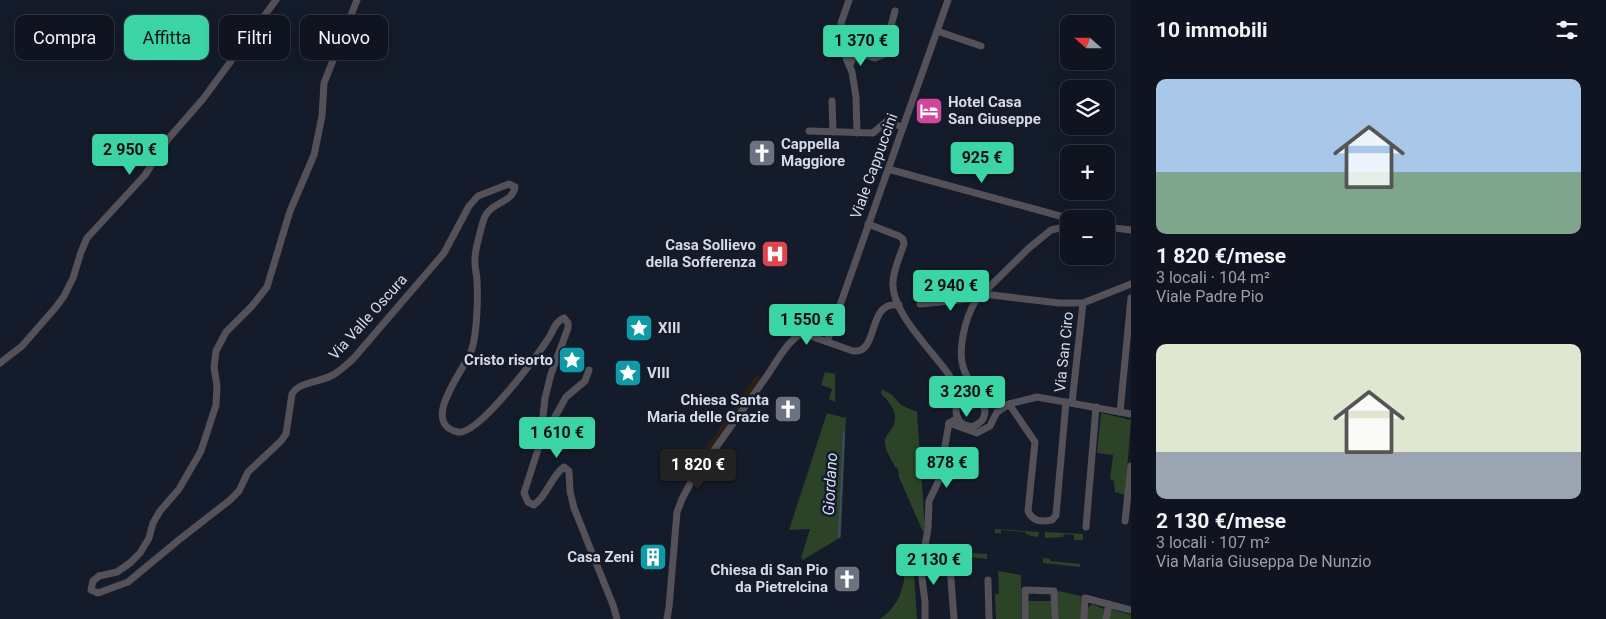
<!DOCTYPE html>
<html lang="it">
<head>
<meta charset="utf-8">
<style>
  body { margin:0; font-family:Roboto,sans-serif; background:#1d212d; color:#f1f3f6; height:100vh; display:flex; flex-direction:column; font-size:19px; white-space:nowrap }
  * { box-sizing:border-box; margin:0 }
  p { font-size:16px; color:#9b9ea5 }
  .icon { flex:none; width:28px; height:28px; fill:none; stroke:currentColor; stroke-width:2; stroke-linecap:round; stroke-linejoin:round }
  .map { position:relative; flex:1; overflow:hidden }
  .panel { display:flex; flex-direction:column; background:#0f1420; width:475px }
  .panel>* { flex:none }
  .hud { position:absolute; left:15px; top:15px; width:475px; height:45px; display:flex; gap:10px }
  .needle { width:32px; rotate:291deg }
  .buttons { position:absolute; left:1060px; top:15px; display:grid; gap:10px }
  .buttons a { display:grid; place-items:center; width:55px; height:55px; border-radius:10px; background:#0f1420; box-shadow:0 5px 20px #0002,0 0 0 1px #2f333e; font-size:25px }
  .price { position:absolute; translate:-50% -42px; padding:0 11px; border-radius:5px; background:#3bd4a4; color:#111; font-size:16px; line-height:32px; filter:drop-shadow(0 1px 2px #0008) }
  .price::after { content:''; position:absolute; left:50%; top:30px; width:15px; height:11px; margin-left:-8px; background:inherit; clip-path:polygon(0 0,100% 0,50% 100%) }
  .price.selected { background:#222; color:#fff }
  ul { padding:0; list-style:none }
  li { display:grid; align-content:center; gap:10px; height:265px; padding:0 25px }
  li span { display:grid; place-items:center; height:155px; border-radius:10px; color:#555 }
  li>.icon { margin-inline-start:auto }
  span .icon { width:90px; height:90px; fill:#fffc; stroke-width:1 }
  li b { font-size:21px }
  h2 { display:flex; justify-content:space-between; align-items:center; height:60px; padding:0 25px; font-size:21px }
  .chip { padding:0 18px; border-radius:10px; background:#0f1420; box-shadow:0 5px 20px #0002,0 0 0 1px #2f333e; font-size:18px; line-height:45px }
  .chip.selected { background:#3bd4a4; color:#111 }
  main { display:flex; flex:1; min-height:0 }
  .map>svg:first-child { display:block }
  .commercial { fill:#2b2012 }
  .green { fill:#2c4328 }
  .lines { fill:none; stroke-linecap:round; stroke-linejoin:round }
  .stream { stroke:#3c4a6a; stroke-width:2 }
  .minor { stroke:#555159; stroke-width:7 }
  .labels { text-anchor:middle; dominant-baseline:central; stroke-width:5; stroke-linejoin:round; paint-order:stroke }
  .poi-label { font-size:15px; font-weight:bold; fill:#d5dbe6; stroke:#141b2a; text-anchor:end }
  .street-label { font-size:15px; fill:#d5dbe6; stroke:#141b2a }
  .water-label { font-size:16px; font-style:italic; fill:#d2ddf5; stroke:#141b2a }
</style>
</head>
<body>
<main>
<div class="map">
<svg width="1131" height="619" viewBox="0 0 1131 619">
  <rect width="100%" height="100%" fill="#141b2a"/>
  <polygon class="commercial" points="757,374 762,377 692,484 684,505 676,499 696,470 693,466"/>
  <g class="green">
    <polygon points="825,372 835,374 835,402 829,399 832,389 821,385"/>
    <path d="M 882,389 L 892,395 L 901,405 L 917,412 L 925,528 L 923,532 L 899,477 L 898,474 L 899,473 L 897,467 L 895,467 C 892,460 884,449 885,441 C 885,436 890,432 892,428 C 900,415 891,403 881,394 Z"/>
    <polygon points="827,413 845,418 846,415 841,537 803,560 801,558 810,529 789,530"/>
    <polygon points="1101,413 1131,420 1125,495 1115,492 1114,481 1110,479 1113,455 1097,453"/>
    <polygon points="995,529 1039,532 1038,537 1030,536 1030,535 1026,534 1025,532 1001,530 1001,533 995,533"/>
    <polygon points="1045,532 1083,534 1083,540 1074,540 1074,535 1064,534 1063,537 1045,538"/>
    <path d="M 913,545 L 918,574 L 914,574 L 917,619 L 880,619 C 904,603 908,575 903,549 Z"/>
    <polygon points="960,552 987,554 987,559 959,556"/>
    <polygon points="1043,558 1050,559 1050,561 1080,564 1080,567 1043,563"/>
    <polygon points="998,571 1021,575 1021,619 996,619 995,594 999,594"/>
    <polygon points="1059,591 1081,596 1081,619 1058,619 1057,592"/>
    <polygon points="1027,601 1051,601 1051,619 1028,619"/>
    <polygon points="1092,604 1104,609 1103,619 1087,619 1087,609"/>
    <polygon points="1111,609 1131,615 1131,619 1109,619"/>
  </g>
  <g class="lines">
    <polyline class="stream" points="839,537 844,432"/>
    <g class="minor">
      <path d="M 357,0 L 324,83 L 322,116 L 314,155 L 290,211 L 267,287 L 252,306 L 226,332 L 216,351 L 214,367 L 217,386 L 216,405 L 201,451 L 179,489 L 160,511 L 153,523 L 149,538 L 140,553 L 130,563 L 117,572 L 99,576 L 93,581 L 91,590 L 98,593 L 128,582 L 180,539 L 230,500 L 239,491 L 248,472 L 281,441 L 286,434 L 292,394 C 299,382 319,382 331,376 C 339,372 346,365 353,359 L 444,253 L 469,206 L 478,196 L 509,184 L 515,187 C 513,201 496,202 488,212 C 483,217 482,226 480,233 C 478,241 475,250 475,259 C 474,266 477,274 477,281 C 478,300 477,331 472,349 C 466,368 418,423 458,432 C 478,436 537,356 548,339 C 553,332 555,321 564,318 L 568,323 L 568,328 L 551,374 L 545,398 L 540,443 L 524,493 L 528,502 L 534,505 C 548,495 551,476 564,467 L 569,471 L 570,491 L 574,508 L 613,605 L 617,619"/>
      <polyline points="849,0 841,23 847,45 846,58 852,72 856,97 857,133"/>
      <polyline points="937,31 981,46"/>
      <polyline points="849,65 851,63 853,57 858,52 875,58 883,55 895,11"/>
      <polyline points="832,101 833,132"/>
      <polyline points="809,131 873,133 886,122 903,127"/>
      <polyline points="888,169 1071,219"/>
      <path d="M 868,224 L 899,236 L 903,239 L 904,244 C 900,256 894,268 893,281 C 890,312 933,351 949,375 C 951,379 954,385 956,389 C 958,401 950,423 968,426 C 972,427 976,426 979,423 C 984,420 985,416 985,410 C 979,397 971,385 965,372 C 956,353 965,318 976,300 L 1029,248 L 1051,230 L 1069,226"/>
      <polyline points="1106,227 1131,230"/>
      <polyline points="983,294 1059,303 1083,303 1131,284"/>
      <polyline points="920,304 979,298"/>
      <polyline points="827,342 948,0"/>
      <polyline points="0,363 22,346 56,307 64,296 73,278 81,252 87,238 145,175 168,139 203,99 276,0"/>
      <polyline points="1072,403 1083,303"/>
      <path d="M 1009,404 L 1035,442 L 1028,511 C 1033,522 1041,522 1052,520 L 1056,515 L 1066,402"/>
      <polyline points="1120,412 1131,298"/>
      <polyline points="949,423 977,433 990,426 997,412 1009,404 1037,397 1131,414"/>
      <polyline points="542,440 566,397 585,381 589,370"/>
      <polyline points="1125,521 1131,466"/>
      <polyline points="1086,527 1096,407"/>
      <polyline points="924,550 949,553 954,619"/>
      <polyline points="988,580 989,619"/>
      <path d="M 667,619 L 669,607 L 677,512 L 682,499 L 690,484 C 715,449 739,415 764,380 C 776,364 784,344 802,333 L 853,351 C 880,354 866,300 899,305"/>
      <polyline points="925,619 925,602 921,570 928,528 929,501 939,480 949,423 958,418"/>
      <polyline points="1025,619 1025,590 1054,591 1055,619"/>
      <polyline points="1084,619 1085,598 1131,610"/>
      <polyline points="1106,619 1109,604"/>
    </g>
  </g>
  <defs>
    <g id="hotel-square" transform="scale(1.4375)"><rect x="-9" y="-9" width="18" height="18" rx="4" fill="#d1479c" stroke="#141b2a"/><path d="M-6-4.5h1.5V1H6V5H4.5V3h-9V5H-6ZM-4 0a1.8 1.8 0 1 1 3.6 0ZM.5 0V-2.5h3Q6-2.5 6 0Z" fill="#fff"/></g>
    <g id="church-square" transform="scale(1.4375)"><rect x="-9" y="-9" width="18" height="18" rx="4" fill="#6b7280" stroke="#141b2a"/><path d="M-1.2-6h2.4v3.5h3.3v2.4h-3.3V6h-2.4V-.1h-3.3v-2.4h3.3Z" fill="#fff"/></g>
    <g id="hospital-square" transform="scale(1.4375)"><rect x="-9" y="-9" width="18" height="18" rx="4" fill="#e0444e" stroke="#141b2a"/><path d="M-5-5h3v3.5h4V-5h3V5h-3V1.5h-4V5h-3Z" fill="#fff"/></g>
    <g id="sight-square" transform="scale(1.4375)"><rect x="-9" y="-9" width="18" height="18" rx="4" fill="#0f9aa8" stroke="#141b2a"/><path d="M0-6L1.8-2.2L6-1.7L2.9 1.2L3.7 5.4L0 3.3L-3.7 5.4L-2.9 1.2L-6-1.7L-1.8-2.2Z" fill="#fff"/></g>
    <g id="building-square" transform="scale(1.4375)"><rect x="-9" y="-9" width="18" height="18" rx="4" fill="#0f9aa8" stroke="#141b2a"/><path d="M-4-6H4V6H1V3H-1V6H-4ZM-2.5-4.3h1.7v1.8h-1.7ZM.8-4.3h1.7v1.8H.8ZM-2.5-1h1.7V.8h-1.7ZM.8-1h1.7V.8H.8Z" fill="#fff"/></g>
  </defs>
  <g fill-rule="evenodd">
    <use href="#hotel-square" x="929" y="111"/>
    <use href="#church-square" x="762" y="153"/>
    <use href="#hospital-square" x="775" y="254"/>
    <use href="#sight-square" x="639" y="328"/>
    <use href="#sight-square" x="572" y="360"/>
    <use href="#sight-square" x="628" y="373"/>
    <use href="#church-square" x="788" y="409"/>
    <use href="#building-square" x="653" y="557"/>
    <use href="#church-square" x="847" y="579"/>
  </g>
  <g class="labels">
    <g class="poi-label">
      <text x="948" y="102" text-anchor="start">Hotel Casa<tspan x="948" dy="17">San Giuseppe</tspan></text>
      <text x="781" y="144" text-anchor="start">Cappella<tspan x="781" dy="17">Maggiore</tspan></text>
      <text x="756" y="245">Casa Sollievo<tspan x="756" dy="17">della Sofferenza</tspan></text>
      <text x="658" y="328" text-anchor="start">XIII</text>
      <text x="553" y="360">Cristo risorto</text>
      <text x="647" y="373" text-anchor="start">VIII</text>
      <text x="769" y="400">Chiesa Santa<tspan x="769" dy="17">Maria delle Grazie</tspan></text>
      <text x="634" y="557">Casa Zeni</text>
      <text x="828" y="570">Chiesa di San Pio<tspan x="828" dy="17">da Pietrelcina</tspan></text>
    </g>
    <g class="street-label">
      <text transform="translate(874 166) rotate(-70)">Viale Cappuccini</text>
      <text transform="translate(368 317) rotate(-48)">Via Valle Oscura</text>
      <text transform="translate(1064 352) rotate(-84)">Via San Ciro</text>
    </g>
    <g class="water-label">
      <text transform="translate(830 484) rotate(-87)">Giordano</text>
    </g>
  </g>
</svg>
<div class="buttons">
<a><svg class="needle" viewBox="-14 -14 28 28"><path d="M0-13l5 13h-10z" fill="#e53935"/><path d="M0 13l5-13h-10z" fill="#9b9ea5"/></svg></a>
<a><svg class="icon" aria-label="layers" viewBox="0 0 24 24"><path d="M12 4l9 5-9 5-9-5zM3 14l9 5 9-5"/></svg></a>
<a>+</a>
<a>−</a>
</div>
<b class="price" style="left:861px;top:67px">1 370 €</b>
<b class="price" style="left:130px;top:176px">2 950 €</b>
<b class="price" style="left:982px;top:184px">925 €</b>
<b class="price" style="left:951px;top:312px">2 940 €</b>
<b class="price" style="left:807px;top:346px">1 550 €</b>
<b class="price" style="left:967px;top:418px">3 230 €</b>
<b class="price" style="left:557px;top:459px">1 610 €</b>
<b class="price" style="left:947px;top:489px">878 €</b>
<b class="price selected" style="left:698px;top:491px">1 820 €</b>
<b class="price" style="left:934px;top:586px">2 130 €</b>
<div class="hud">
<a class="chip">Compra</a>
<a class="chip selected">Affitta</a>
<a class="chip">Filtri</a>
<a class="chip">Nuovo</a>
</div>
</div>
<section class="panel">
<h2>10 immobili<svg class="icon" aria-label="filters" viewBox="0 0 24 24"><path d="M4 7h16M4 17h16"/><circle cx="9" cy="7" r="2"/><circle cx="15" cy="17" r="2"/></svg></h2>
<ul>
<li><span style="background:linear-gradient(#a9c7e8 60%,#7fa58c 0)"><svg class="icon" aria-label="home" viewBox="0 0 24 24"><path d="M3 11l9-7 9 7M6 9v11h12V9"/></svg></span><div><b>1 820 €/mese</b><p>3 locali · 104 m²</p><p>Viale Padre Pio</p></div></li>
<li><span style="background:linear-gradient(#dfe7d0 70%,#9aa5b1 0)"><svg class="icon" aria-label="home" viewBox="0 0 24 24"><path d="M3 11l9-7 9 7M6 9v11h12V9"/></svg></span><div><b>2 130 €/mese</b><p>3 locali · 107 m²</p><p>Via Maria Giuseppa De Nunzio</p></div></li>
</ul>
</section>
</main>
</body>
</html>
